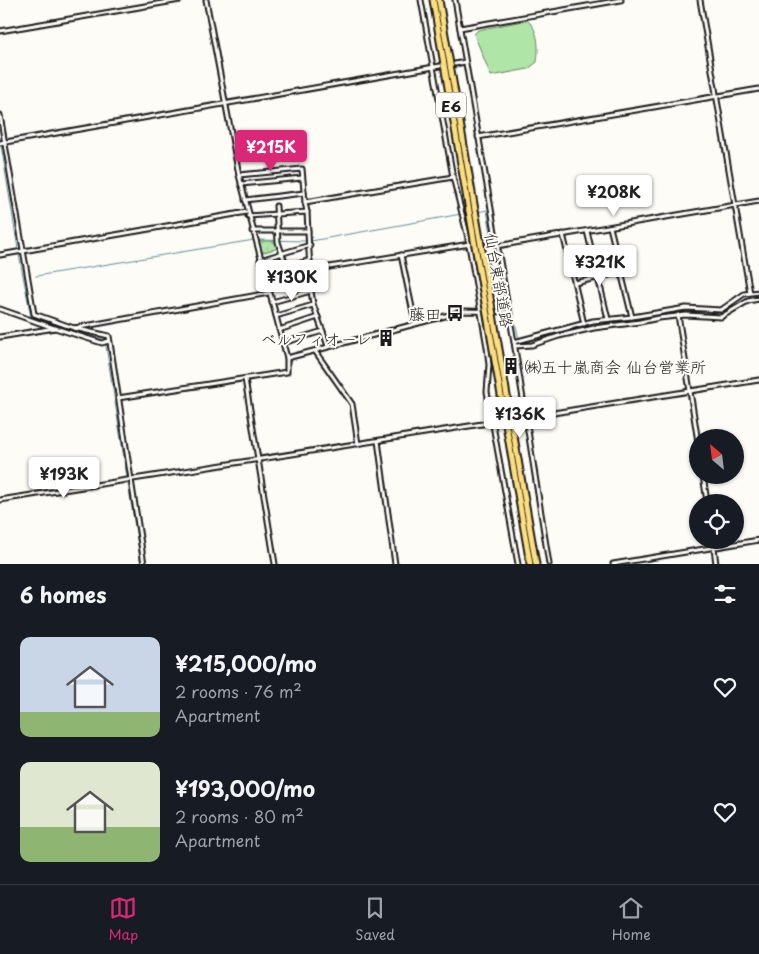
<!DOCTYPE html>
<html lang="en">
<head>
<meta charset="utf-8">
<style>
  body { margin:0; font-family:"Playpen Sans","Klee One",sans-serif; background:#20242c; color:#f1f3f6; height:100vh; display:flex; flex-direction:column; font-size:19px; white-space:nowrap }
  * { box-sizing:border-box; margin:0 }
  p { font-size:16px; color:#9ea1a6 }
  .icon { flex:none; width:28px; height:28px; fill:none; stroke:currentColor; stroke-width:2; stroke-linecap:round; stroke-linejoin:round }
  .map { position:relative; height:564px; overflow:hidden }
  .panel { display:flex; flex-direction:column; background:#171b24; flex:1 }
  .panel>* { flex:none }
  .needle { width:32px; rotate:332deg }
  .buttons { position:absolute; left:689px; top:429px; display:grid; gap:10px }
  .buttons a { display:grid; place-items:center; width:55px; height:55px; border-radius:50%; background:#171b24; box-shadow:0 1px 4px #0004; font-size:25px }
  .price { position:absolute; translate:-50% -42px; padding:0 11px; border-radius:5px; background:#fff; color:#222; font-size:16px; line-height:32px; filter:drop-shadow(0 1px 2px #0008) }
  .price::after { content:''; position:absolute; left:50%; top:30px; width:15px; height:11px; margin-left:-8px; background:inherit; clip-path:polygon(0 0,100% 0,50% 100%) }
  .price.active { background:#db2777; color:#fff }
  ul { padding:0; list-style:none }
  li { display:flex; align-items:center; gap:15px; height:125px; padding:0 20px }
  li span { display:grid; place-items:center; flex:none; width:140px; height:100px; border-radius:10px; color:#555 }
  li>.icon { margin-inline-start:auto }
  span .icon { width:60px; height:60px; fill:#fffc; stroke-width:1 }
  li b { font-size:21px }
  h2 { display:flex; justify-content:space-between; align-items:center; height:60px; padding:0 20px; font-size:21px }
  .menu { display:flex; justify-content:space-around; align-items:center; height:70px; border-top:1px solid #363941; background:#171b24; font-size:14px; color:#9ea1a6 }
  .menu a { display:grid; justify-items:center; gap:2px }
  .menu .active { color:#db2777 }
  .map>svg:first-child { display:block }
  .park { fill:url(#park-dots); stroke:#668062 }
  .garden { fill:#afe5a7; stroke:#668062 }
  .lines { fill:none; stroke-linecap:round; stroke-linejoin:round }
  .stream { stroke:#609099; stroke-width:1 }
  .minor-casing { stroke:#1c1c1c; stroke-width:7 }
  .highway-casing { stroke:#1c1c1c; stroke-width:9 }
  .minor { stroke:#fdfcf7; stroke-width:3 }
  .highway { stroke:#fedf80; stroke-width:5 }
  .highway-bridge-casing { stroke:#1c1c1c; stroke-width:9; stroke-linecap:butt }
  .highway-bridge { stroke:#fedf80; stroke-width:5 }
  .labels { text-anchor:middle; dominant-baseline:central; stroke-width:4; stroke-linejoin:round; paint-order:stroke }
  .shield { fill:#fdfcf7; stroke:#605f5e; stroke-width:1 }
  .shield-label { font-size:15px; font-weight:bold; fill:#1c1c1c }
  .street-label { font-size:16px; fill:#1c1c1c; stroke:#fdfcf7 }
  .poi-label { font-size:16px; fill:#1c1c1c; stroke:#fdfcf7; text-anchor:end }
</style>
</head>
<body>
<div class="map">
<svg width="759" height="564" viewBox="0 0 759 564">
  <defs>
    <pattern id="park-dots" width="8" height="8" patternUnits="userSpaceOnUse" patternTransform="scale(1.25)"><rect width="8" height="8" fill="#afe5a7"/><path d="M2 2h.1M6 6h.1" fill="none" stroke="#96c48f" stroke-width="1.8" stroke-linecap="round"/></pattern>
  </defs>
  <rect width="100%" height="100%" fill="#fdfcf7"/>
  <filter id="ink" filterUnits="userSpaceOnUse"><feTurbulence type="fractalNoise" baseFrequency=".02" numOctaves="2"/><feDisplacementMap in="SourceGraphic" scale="10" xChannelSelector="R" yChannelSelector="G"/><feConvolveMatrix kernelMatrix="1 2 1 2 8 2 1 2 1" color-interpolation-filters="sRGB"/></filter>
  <g filter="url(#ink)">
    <polygon class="park" points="258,241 276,241 279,248 261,253"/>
    <path class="garden" d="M 527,20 C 539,30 539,47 537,62 L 528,69 L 491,76 L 474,34 L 478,30 Z"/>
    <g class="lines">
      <g class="stream">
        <polyline points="1,145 18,249"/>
        <polyline points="478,212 487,210 504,309"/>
        <polyline points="258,240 307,241"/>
        <polyline points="311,241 467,213"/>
        <polyline points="19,255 31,317 105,340 141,564"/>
        <polyline points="36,276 254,240"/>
        <polyline points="510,308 512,308 520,344"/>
        <path d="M 528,344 C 566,328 604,325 643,319 C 657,317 670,312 685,312 C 696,311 707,315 719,315 C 732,314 741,297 759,296"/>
      </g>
      <g class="minor-casing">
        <g id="minor">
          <polyline points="206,0 239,175 287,358 464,311 508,312"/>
          <polyline points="421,0 453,177 467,234 487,347 489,365 487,392 518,564"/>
          <polyline points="455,0 514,342 549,564"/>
          <polyline points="700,0 750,293"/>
          <polyline points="460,28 621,0"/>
          <polyline points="0,31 180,0"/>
          <polyline points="455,64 465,62"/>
          <polyline points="0,115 34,314 74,328 269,293"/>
          <polyline points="478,137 759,89"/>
          <polyline points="0,143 440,66"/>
          <polyline points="239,175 302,169 305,202"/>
          <polyline points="241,184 302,178"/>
          <polyline points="245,200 304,193"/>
          <polyline points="276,206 278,242 287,268"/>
          <polyline points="307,212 311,291 313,304 328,346"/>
          <polyline points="248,216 307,212 305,202 453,177"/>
          <polyline points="252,231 308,231"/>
          <polyline points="587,231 608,319"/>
          <polyline points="563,234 584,324"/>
          <polyline points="479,242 496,239"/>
          <polyline points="497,246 759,201"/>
          <polyline points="0,255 247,212"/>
          <polyline points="401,255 415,322"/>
          <polyline points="260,260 310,245"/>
          <polyline points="311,270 470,244"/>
          <polyline points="264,275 310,260"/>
          <polyline points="575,283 621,272"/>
          <polyline points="268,289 311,275"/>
          <polyline points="272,302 311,291"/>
          <polyline points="0,309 54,328"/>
          <polyline points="678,315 698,442"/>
          <polyline points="276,316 313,305"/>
          <polyline points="632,317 686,308 721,310 744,294 759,292"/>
          <polyline points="74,328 109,336 144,564"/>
          <polyline points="279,330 318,317"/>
          <polyline points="0,337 55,328 102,343 109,341"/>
          <polyline points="514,342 593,321 632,317 610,227"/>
          <polyline points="283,343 323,331"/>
          <polyline points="515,346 532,345 559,336 594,328 640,322 659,318 686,315 721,317 748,301 759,299"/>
          <polyline points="315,351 352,404 358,444"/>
          <polyline points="245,379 275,564"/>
          <polyline points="118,398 287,372 287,359"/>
          <polyline points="516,419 759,380"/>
          <polyline points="378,441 395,564"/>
          <polyline points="703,475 707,502"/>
          <polyline points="0,500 501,421"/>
          <polyline points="713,540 716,564"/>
          <polyline points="613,564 759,540"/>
        </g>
      </g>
      <g class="highway-casing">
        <g id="highway">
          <polyline points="433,0 469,211"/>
          <polyline points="439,0 475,210"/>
          <polyline points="499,384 530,564"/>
          <polyline points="505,384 536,564"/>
        </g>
      </g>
      <use href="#minor" class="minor"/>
      <use href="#highway" class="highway"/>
      <g class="highway-bridge-casing">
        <g id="highway-bridge">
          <polyline points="475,210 505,384"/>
          <polyline points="469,211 499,384"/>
        </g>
      </g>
      <use href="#highway-bridge" class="highway-bridge"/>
    </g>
  </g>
  <defs>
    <g id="bus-bare" transform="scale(1.35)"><path d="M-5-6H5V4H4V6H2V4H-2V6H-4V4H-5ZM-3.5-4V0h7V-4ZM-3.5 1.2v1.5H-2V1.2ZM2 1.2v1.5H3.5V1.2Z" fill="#1c1c1c" stroke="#fdfcf7" stroke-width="2.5" paint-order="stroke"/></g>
    <g id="building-bare" transform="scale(1.35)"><path d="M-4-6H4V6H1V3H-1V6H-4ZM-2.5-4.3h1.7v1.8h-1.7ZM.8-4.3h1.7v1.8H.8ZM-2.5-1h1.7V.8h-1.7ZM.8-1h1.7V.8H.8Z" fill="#1c1c1c" stroke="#fdfcf7" stroke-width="2.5" paint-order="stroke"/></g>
  </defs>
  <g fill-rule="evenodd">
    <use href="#bus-bare" x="455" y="313"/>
    <use href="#building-bare" x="386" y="338"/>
    <use href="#building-bare" x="511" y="366"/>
  </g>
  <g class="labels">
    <rect class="shield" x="436" y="92.5" width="30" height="25" rx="4"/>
    <g class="shield-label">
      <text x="451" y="105">E6</text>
    </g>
    <g class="street-label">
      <text transform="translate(500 280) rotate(80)">仙台東部道路</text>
    </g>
    <g class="poi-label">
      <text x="441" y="313">藤田</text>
      <text x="372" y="338">ベルフィオーレ</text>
      <text x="525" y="366" text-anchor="start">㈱五十嵐商会 仙台営業所</text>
    </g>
  </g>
</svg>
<div class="buttons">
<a><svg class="needle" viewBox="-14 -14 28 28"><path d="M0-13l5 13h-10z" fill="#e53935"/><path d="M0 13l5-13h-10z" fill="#9ea1a6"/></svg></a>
<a><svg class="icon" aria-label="locate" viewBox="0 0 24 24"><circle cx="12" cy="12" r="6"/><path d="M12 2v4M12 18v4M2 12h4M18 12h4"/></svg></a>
</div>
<b class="price active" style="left:271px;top:172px">¥215K</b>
<b class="price" style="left:614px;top:217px">¥208K</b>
<b class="price" style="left:600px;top:287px">¥321K</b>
<b class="price" style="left:292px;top:302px">¥130K</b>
<b class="price" style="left:520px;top:439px">¥136K</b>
<b class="price" style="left:64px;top:499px">¥193K</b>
</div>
<section class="panel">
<h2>6 homes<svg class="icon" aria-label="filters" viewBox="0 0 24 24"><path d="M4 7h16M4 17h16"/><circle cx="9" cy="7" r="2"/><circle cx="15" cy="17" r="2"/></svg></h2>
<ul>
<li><span style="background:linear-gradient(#c9d6e8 75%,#8fb573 0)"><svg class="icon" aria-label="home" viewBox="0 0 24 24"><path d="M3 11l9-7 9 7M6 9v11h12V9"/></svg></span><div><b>¥215,000/mo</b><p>2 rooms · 76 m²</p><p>Apartment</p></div><svg class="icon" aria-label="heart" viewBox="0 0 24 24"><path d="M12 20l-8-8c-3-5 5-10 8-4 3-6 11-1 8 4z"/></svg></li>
<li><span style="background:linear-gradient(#dfe7d0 65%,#8fb573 0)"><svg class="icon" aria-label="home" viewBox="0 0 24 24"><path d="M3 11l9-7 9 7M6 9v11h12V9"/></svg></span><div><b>¥193,000/mo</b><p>2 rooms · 80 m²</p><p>Apartment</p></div><svg class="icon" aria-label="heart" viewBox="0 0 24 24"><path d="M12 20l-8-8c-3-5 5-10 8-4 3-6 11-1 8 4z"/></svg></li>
</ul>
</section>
<nav class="menu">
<a class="active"><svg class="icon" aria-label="map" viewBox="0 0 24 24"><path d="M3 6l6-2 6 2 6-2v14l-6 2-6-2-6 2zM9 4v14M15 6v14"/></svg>Map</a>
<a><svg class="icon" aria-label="saved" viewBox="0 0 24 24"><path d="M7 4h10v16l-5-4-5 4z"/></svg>Saved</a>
<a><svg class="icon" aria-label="home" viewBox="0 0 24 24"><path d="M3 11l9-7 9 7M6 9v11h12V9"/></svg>Home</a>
</nav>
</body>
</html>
